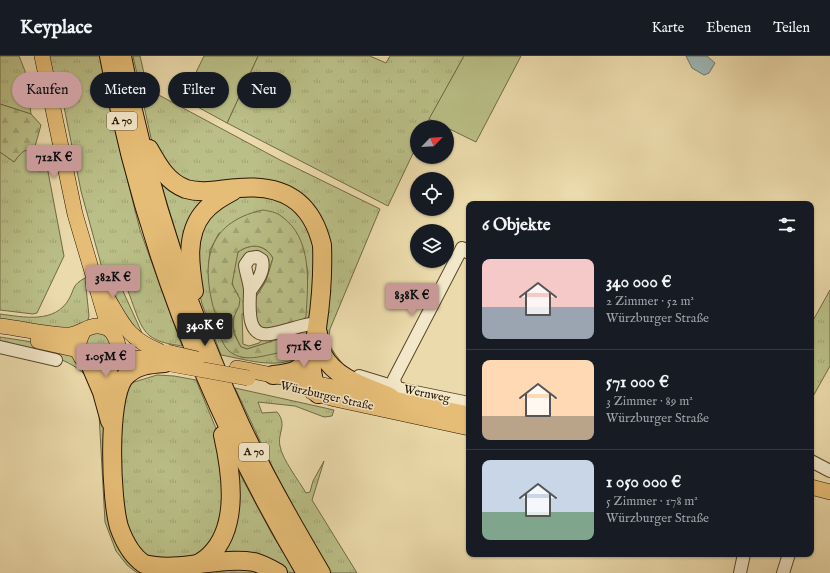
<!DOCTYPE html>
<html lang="de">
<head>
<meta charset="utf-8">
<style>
  body { margin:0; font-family:"IM FELL English",serif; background:#20242c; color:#f1f3f6; height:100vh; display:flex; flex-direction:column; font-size:15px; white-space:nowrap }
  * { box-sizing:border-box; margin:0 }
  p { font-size:13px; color:#9ea1a6 }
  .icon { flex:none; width:22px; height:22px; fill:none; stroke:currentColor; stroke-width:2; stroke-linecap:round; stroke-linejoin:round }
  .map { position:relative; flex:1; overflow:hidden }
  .sheet { position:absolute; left:466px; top:145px; width:348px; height:356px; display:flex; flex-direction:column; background:#171b24; border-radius:8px; box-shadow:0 1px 3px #0004 }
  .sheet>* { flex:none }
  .guide { position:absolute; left:12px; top:16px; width:380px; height:36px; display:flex; gap:8px }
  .needle { width:26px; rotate:65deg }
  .tools { position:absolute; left:410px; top:64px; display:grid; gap:8px }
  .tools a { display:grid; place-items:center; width:44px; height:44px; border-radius:50%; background:#171b24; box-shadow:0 1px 3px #0004; font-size:20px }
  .price { position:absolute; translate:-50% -34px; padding:0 9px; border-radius:4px; background:#c59692; color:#111; font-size:13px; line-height:26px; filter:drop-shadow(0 1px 2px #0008) }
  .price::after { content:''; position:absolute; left:50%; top:24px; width:12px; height:9px; margin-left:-6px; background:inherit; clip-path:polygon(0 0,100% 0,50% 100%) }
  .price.current { background:#222; color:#fff }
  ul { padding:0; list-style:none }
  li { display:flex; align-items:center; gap:12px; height:100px; padding:0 16px }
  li+li { border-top:1px solid #363941 }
  li span { display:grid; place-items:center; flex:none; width:112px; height:80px; border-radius:8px; color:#555 }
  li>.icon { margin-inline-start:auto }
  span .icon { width:48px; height:48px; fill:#fffc; stroke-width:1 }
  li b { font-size:17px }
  h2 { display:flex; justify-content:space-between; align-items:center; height:48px; padding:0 16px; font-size:17px }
  .tag { padding:0 14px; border-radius:18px; background:#171b24; box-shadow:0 1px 3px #0004; font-size:14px; line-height:36px }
  .tag.current { background:#c59692; color:#111 }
  header { display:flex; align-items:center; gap:24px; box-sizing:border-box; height:56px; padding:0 20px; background:#171b24; border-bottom:1px solid #363941 }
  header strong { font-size:19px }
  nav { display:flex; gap:22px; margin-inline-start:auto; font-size:14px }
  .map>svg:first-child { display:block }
  .grass { fill:url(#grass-tufts); stroke:#716a44; fill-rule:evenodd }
  .forest { fill:url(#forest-firs); stroke:#716a44 }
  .garden { fill:#babf87; stroke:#716a44 }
  .water { fill:#9db8b5; stroke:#6e766d }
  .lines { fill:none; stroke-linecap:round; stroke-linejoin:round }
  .minor-casing { stroke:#59462b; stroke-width:14 }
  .major-casing { stroke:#281400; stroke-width:16 }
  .highway-casing { stroke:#281400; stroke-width:20 }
  .minor { stroke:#f2e7c8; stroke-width:12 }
  .major { stroke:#e6bd76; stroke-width:15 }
  .highway { stroke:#e6bd76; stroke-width:18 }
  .major-bridge-casing { stroke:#281400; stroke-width:16; stroke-linecap:butt }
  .major-bridge { stroke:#e6bd76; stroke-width:15 }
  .labels { text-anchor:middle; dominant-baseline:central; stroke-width:3; stroke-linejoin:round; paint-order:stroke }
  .shield { fill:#f2e7c8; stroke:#65533c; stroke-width:1 }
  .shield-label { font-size:11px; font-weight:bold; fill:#281400 }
  .street-label { font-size:12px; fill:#281400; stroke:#f2e7c8 }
</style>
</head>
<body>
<header>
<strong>Keyplace</strong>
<nav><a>Karte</a><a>Ebenen</a><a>Teilen</a></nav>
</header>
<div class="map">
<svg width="830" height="517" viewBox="0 0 830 517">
  <defs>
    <pattern id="grass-tufts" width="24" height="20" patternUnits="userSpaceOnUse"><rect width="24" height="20" fill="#babf87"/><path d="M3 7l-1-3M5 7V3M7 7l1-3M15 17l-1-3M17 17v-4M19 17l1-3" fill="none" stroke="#a0a373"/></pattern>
    <pattern id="forest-firs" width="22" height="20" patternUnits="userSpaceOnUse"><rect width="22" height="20" fill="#babf87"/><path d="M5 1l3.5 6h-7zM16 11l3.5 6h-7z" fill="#a0a373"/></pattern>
  </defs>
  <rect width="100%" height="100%" fill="#ebdaab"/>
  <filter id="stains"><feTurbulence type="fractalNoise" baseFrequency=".005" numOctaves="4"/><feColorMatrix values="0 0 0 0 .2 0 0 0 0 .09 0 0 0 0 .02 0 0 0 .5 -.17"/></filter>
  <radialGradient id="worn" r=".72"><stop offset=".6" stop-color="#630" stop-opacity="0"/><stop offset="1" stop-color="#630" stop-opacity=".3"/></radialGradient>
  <g class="grass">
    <polygon points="0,0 19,0 25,15 31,58 0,48"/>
    <path d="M 49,0 L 100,0 L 119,90 L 140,174 L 182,290 C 171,288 159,287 150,280 C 130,265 131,207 102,212 L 81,135 L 61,36 L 52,17 Z"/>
    <path d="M 133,0 L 140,0 L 146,26 L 155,37 L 280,104 L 380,153 L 330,273 C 327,290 332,294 342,307 L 337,310 L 325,285 L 312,152 L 217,130 L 180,125 L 157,98 L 151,82 Z"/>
    <polygon points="258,0 370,0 386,7 390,0 464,0 425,71 417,71 417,89 388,150 227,67"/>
    <polygon points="29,93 41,96 45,100 64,200 37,257 33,258 0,254 0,96 14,106 21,96"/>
    <polygon points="158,118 205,139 186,209"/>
    <path d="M 272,137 L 305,162 L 314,194 L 311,260 L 309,263 L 274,275 L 259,272 L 251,246 L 264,215 L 250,200 L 245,257 L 242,258 L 243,288 L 249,290 L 259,287 L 263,282 L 308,272 L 306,296 C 283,316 249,304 221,299 L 202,248 L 198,231 L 196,187 L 202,170 L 232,140 ZM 219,177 L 300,184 L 308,216 L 307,234 L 254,244 L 266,225 L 273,202 C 264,188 251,187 238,196 C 234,209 227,228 238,238 C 235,263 228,268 241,291 L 247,293 L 295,278 L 299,285 L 243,302 L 230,295 L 223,286 L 208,216 L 210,194 Z"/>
    <polygon points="110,216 117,222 142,277 143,283 113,240 104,217"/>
    <path d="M 85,222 L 89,260 L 87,267 L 72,275 L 0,266 L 0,258 C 23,261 55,268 69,243 C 75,232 72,229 85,222 Z"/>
    <polygon points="830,234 830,310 811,344 811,268"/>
    <polygon points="103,275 113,289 105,303 89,301 83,286 87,278"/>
    <path d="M 0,281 L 65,291 L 81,309 L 85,319 C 69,301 24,291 0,287 Z"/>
    <polygon points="157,319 174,320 196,324 217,375 228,451 208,497 160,509 134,491 124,466 119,369 119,356 131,327"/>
    <path d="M 235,332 L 334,354 L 332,360 L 324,361 L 295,350 L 258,346 L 262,357 L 277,356 C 288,369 277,377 280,390 C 282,403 299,425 306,437 L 310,436 L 313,425 L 324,405 L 312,444 L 357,517 L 329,517 L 279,425 Z"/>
    <polygon points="103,351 110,448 152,517 137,517 127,509 116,495 105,466 99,358"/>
    <polygon points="234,407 272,478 296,517 212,507"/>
    <polygon points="235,509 274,517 201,517"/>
  </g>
  <g class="forest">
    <path d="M 0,48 L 31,58 L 41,69 L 34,94 C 24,92 20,98 14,106 L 0,96 Z"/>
    <path d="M 263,154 C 269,155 276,156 281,160 C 313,182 308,227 306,260 L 304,264 L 272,274 L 263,272 L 258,268 L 255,262 L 254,244 L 266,225 L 273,202 C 265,188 251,187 238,196 L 232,228 L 240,243 L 239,250 L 233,263 L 233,270 L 234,278 L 241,291 L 247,293 L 295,278 L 299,285 C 296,294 282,296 273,298 C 259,301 242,306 229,295 C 220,287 219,272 216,261 C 201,211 203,167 263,154 Z"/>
  </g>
  <g class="garden">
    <polygon points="204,0 258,0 227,67 183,43"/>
    <polygon points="464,0 521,0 476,86 429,63"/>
  </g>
  <polygon class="water" points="686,0 707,0 715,7 709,17 704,19 692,12"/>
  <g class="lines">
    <g class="minor-casing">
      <g id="minor">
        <path d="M 250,235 C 257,226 265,215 262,204 L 257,201 L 250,202 L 245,209 C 246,218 250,227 250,235 C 250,249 245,282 270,278 C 286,276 301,268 318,267"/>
        <polyline points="0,291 56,304"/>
        <polyline points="359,320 405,334 469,347"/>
        <polyline points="396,331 394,323 462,192 469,197"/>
        <polyline points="811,405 830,415"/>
        <polyline points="740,517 744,498"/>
        <polyline points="783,517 789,498"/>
      </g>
    </g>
    <g class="major-casing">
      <g id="major">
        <polyline points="42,0 75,158 109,273"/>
        <path d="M 103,235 C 122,264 123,280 159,295"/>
        <path d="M 0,270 C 20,272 51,280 70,279 C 81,278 88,269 98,270 C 106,270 112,274 115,281 C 133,316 60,321 83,276"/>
        <polyline points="38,285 78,294"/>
        <polyline points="113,303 140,302 159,306"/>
        <polyline points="237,312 469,358"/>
        <polyline points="312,336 335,343 469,372"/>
        <polyline points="811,431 830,436"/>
      </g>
    </g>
    <g class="highway-casing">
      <g id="highway">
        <path d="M 109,0 C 142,184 211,357 306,517"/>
        <path d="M 122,0 C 145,127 186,251 240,368 C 264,419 292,468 321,517"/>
        <path d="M 149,93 C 158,109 167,126 186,133 C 203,138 221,133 238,132 C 282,128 311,144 322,189 C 323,216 321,245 317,272 C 313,302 307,307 318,338"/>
        <path d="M 194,235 C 190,210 185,179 203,157 C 211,147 222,141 233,135"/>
        <path d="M 318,277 C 319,284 320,293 323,299 C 336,323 366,331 390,341"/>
        <polyline points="109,306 108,321 110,337"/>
        <path d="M 165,307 C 150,308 135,309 124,322 C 107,345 111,444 119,471 C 124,485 132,500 144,508 C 179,517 219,500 254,506 C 262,508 271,513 278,517"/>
        <polyline points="90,308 102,336 110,365"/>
        <path d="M 273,319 C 294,317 301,315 312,296"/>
        <path d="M 189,512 C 196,509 204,505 210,499 C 240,470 231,415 223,379"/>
      </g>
    </g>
    <use href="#minor" class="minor"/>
    <use href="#major" class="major"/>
    <use href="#highway" class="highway"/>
    <g class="major-bridge-casing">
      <g id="major-bridge">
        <polyline points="167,296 197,303"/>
        <polyline points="171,308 248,322"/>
      </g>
    </g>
    <use href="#major-bridge" class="major-bridge"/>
  </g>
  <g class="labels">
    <g class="shield">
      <rect x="107" y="56" width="30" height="18" rx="3"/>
      <rect x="239" y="387" width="30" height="18" rx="3"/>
    </g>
    <g class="shield-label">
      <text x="122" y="65">A 70</text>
      <text x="254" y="396">A 70</text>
    </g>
    <g class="street-label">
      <text transform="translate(427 338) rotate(12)">Wernweg</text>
      <text transform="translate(327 340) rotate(13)">Würzburger Straße</text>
    </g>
  </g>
  <rect width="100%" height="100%" filter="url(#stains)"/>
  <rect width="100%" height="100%" fill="url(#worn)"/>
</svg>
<div class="tools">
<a><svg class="needle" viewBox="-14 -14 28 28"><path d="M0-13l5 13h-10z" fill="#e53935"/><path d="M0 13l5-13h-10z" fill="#9ea1a6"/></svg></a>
<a><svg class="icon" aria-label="locate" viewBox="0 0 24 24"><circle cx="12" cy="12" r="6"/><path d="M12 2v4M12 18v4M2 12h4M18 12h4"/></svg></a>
<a><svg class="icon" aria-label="layers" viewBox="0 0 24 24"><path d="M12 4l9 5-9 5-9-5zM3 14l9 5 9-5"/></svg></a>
</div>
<b class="price" style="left:54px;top:123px">712K €</b>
<b class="price" style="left:113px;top:243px">382K €</b>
<b class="price" style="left:412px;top:261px">838K €</b>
<b class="price current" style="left:205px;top:291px">340K €</b>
<b class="price" style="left:304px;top:312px">571K €</b>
<b class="price" style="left:106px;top:322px">1.05M €</b>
<div class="guide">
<a class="tag current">Kaufen</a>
<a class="tag">Mieten</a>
<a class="tag">Filter</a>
<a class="tag">Neu</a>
</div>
<section class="sheet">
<h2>6 Objekte<svg class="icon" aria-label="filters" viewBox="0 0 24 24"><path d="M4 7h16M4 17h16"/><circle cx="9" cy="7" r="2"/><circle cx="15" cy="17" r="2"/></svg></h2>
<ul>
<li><span style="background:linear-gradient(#f6c9c9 60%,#9aa5b1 0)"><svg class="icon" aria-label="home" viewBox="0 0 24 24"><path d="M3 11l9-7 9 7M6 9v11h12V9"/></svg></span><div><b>340 000 €</b><p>2 Zimmer · 52 m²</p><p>Würzburger Straße</p></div></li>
<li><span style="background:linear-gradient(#ffd9b3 70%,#b9a48a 0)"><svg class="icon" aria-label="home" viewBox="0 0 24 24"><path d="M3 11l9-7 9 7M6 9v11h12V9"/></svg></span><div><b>571 000 €</b><p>3 Zimmer · 89 m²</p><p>Würzburger Straße</p></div></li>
<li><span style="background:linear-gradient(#c9d6e8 65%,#7fa58c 0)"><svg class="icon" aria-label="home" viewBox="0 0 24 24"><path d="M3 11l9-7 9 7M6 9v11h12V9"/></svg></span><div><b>1 050 000 €</b><p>5 Zimmer · 178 m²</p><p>Würzburger Straße</p></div></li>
</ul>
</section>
</div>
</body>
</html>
